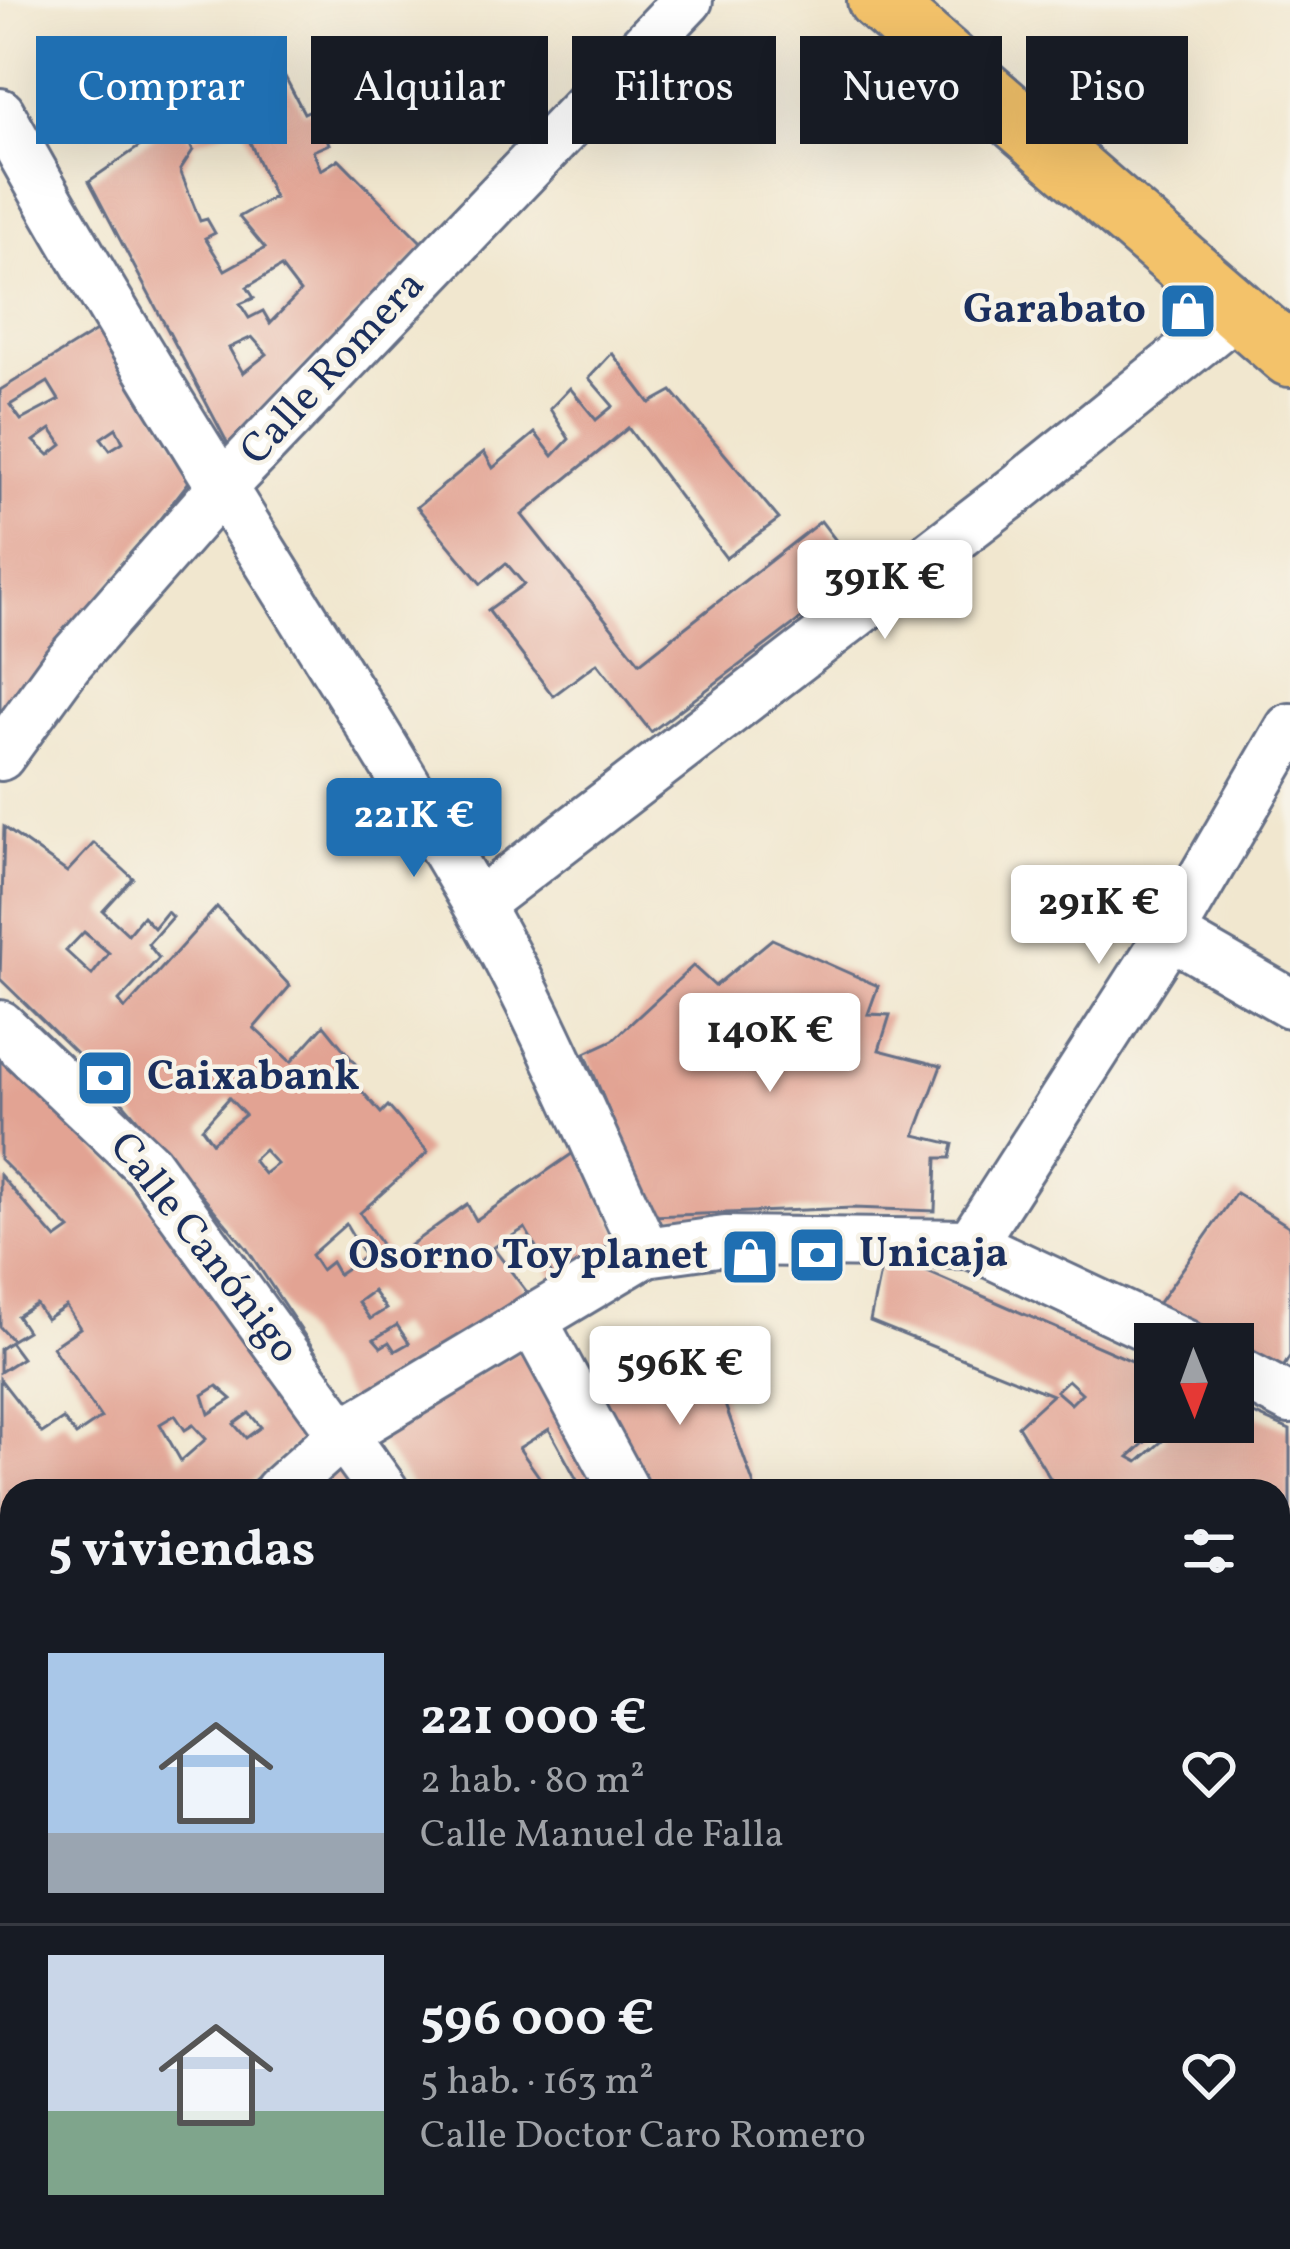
<!DOCTYPE html>
<html lang="es">
<head>
<meta charset="utf-8">
<style>
  body { margin:0; font-family:Vollkorn,serif; background:#20242c; color:#f1f3f6; height:100vh; display:flex; flex-direction:column; font-size:45px; white-space:nowrap }
  * { box-sizing:border-box; margin:0 }
  p { font-size:39px; color:#9ea1a6 }
  .icon { flex:none; width:66px; height:66px; fill:none; stroke:currentColor; stroke-width:2; stroke-linecap:round; stroke-linejoin:round }
  .map { position:relative; flex:1; overflow:hidden }
  .details { position:absolute; left:0px; top:1479px; width:1290px; height:771px; display:flex; flex-direction:column; background:#171b24; border-radius:36px 36px 0 0; box-shadow:0 12px 48px #0002 }
  .details>* { flex:none }
  .top-card { position:absolute; left:36px; top:36px; width:1218px; height:108px; display:flex; gap:24px }
  .needle { width:78px; rotate:179deg }
  .buttons { position:absolute; left:1134px; top:1323px; display:grid; gap:24px }
  .buttons a { display:grid; place-items:center; width:120px; height:120px; border-radius:0px; background:#171b24; box-shadow:0 12px 48px #0002; font-size:60px }
  .price { position:absolute; translate:-50% -102px; padding:0 27px; border-radius:12px; background:#fff; color:#222; font-size:39px; line-height:78px; filter:drop-shadow(0 3px 6px #0008) }
  .price::after { content:''; position:absolute; left:50%; top:72px; width:36px; height:27px; margin-left:-18px; background:inherit; clip-path:polygon(0 0,100% 0,50% 100%) }
  .price.current { background:#1f6fb2; color:#fff }
  ul { padding:0; list-style:none }
  li { display:flex; align-items:center; gap:36px; height:300px; padding:0 48px }
  li+li { border-top:3px solid #363941 }
  li span { display:grid; place-items:center; flex:none; width:336px; height:240px; border-radius:0px; color:#555 }
  li>.icon { margin-inline-start:auto }
  span .icon { width:144px; height:144px; fill:#fffc; stroke-width:1 }
  li b { font-size:51px }
  h2 { display:flex; justify-content:space-between; align-items:center; height:144px; padding:0 48px; font-size:51px }
  .pill { padding:0 42px; border-radius:0px; background:#171b24; box-shadow:0 12px 48px #0002; font-size:42px; line-height:108px }
  .pill.current { background:#1f6fb2; color:#fff }
  .map>svg:first-child { display:block }
  .building { fill:#e2a393; fill-rule:evenodd }
  .lines { fill:none; stroke-linecap:round; stroke-linejoin:round }
  .minor-casing { stroke:#666f86; stroke-width:54 }
  .major-casing { stroke:#666f86; stroke-width:66 }
  .minor { stroke:#fff; stroke-width:48 }
  .major { stroke:#f3c26a; stroke-width:60 }
  .labels { text-anchor:middle; dominant-baseline:central; stroke-width:9; stroke-linejoin:round; paint-order:stroke }
  .poi-label { font-size:42px; font-weight:bold; fill:#1b2f5e; stroke:#f7f3e8; text-anchor:end }
  .street-label { font-size:42px; fill:#1b2f5e; stroke:#f7f3e8 }
</style>
</head>
<body>
<div class="map">
<svg width="1290" height="2249" viewBox="0 0 1290 2249">
  <rect width="100%" height="100%" fill="#f7f3e8"/>
  <filter id="ink" filterUnits="userSpaceOnUse"><feTurbulence type="fractalNoise" baseFrequency=".00833" numOctaves="2"/><feDisplacementMap in="SourceGraphic" scale="24" xChannelSelector="R" yChannelSelector="G"/><feConvolveMatrix kernelMatrix="1 2 1 2 8 2 1 2 1" color-interpolation-filters="sRGB"/></filter>
  <filter id="wash" filterUnits="userSpaceOnUse"><feTurbulence type="fractalNoise" baseFrequency=".004" numOctaves="4" result="noise"/><feDisplacementMap in="SourceGraphic" scale="48" xChannelSelector="R" yChannelSelector="G"/><feGaussianBlur stdDeviation="2.7" result="paint"/><feColorMatrix in="noise" values="0 0 0 0 0 0 0 0 0 0 0 0 0 0 0 0 0 1.4 0 .05"/><feComposite in="paint" operator="in"/></filter>
  <g filter="url(#wash)">
    <rect width="100%" height="100%" fill="#f1e7cf"/>
    <g id="blocks">
      <g class="building">
        <path d="M 272,52 L 304,113 L 315,108 L 329,144 L 313,151 L 321,170 L 339,159 L 425,246 L 228,444 L 89,181 L 178,120 L 191,139 L 207,130 L 195,104 L 226,83 L 238,101 L 254,91 L 243,73 ZM 242,124 L 274,197 L 239,217 L 265,248 L 225,270 L 205,238 L 215,233 L 207,219 L 200,221 L 180,170 L 193,150 L 190,144 ZM 281,267 L 300,292 L 270,323 L 263,311 L 249,318 L 240,304 L 254,298 L 247,287 ZM 252,337 L 267,354 L 243,373 L 229,348 Z"/>
        <path d="M 106,325 L 195,474 L 0,724 L 0,390 ZM 48,382 L 59,400 L 21,420 L 10,405 ZM 116,428 L 123,442 L 110,450 L 101,438 ZM 51,429 L 62,445 L 49,455 L 34,441 Z"/>
        <polygon points="612,353 650,403 672,391 779,519 726,558 628,428 522,515 640,663 821,521 861,573 651,732 597,663 553,696 488,610 524,584 506,563 481,584 417,507 484,452 493,468 535,433 553,456 569,439 550,409 570,388 596,420 613,406 589,378"/>
        <path d="M 4,827 L 67,872 L 94,843 L 133,878 L 103,911 L 128,934 L 143,916 L 154,928 L 167,912 L 172,917 L 148,944 L 159,958 L 119,1001 L 125,1009 L 217,907 L 290,986 L 254,1028 L 291,1062 L 324,1025 L 357,1066 L 347,1074 L 381,1113 L 388,1106 L 428,1152 L 360,1213 L 391,1259 L 467,1204 L 476,1220 L 579,1149 L 623,1241 L 555,1280 L 525,1228 L 493,1248 L 527,1292 L 351,1405 L 247,1249 L 103,1079 L 0,979 ZM 84,932 L 109,953 L 92,975 L 66,951 ZM 229,1098 L 245,1115 L 212,1142 L 202,1128 ZM 264,1150 L 277,1164 L 264,1174 L 253,1160 ZM 346,1224 L 365,1256 L 338,1274 L 331,1262 L 321,1270 L 311,1255 ZM 373,1291 L 386,1309 L 370,1319 L 358,1302 ZM 397,1325 L 409,1343 L 395,1351 L 389,1342 L 381,1347 L 374,1339 Z"/>
        <polygon points="772,939 878,986 868,1014 890,1015 879,1050 941,1066 915,1135 953,1144 950,1158 937,1158 935,1211 853,1208 652,1216 585,1053 613,1040 693,966 715,986"/>
        <path d="M 0,1052 L 134,1187 L 318,1424 L 242,1491 L 12,1491 L 12,1560 L 0,1547 L 0,1379 L 42,1433 L 63,1419 L 76,1435 L 101,1418 L 52,1347 L 80,1328 L 66,1306 L 46,1319 L 36,1304 L 17,1316 L 27,1331 L 12,1340 L 0,1327 L 0,1175 L 56,1239 L 70,1229 L 0,1159 ZM 217,1386 L 232,1399 L 209,1414 L 203,1395 ZM 249,1413 L 261,1427 L 246,1438 L 234,1424 ZM 175,1415 L 185,1430 L 193,1425 L 206,1439 L 181,1461 L 160,1424 Z"/>
        <polygon points="1236,1193 1290,1227 1290,1356 1281,1371 1156,1307"/>
        <path d="M 884,1253 L 1155,1371 L 1155,1422 L 1233,1422 L 1233,1405 L 1290,1430 L 1290,1649 L 1278,1651 L 1278,1548 L 1288,1541 L 1278,1528 L 1278,1491 L 1250,1491 L 1246,1485 L 1238,1491 L 1091,1491 L 1083,1483 L 1075,1491 L 1058,1491 L 1018,1426 L 1052,1395 L 870,1321 ZM 1068,1380 L 1082,1393 L 1071,1404 L 1056,1391 ZM 1156,1432 L 1167,1437 L 1138,1462 L 1129,1457 Z"/>
        <polygon points="10,1342 22,1358 0,1372 0,1349"/>
        <polygon points="716,1342 723,1399 756,1491 645,1491 599,1396"/>
        <polygon points="531,1343 612,1491 583,1491 549,1429 519,1448 549,1491 494,1491 490,1485 482,1491 414,1491 376,1435"/>
        <polygon points="345,1454 368,1491 296,1491"/>
        <polygon points="0,1594 12,1607 12,1896 0,1897"/>
        <polygon points="1290,1704 1290,1843 1278,1845 1278,1705"/>
        <polygon points="1290,1938 1290,2035 1278,2036 1278,1940"/>
        <polygon points="44,2238 245,2238 256,2249 35,2249"/>
        <polygon points="293,2238 559,2238 534,2249 302,2249"/>
        <polygon points="655,2238 808,2238 814,2249 628,2249"/>
        <polygon points="857,2238 1009,2238 1012,2248 862,2249"/>
      </g>
    </g>
  </g>
  <g filter="url(#ink)">
    <use href="#blocks" fill-opacity="0" stroke="#666f86" stroke-width="3"/>
    <g class="lines">
      <g class="minor-casing">
        <g id="minor">
          <path d="M 0,113 C 147,382 321,635 475,900 C 540,1011 590,1136 646,1252"/>
          <polyline points="0,756 67,664 224,485 688,0"/>
          <polyline points="478,904 1016,490 1237,312"/>
          <polyline points="1170,934 1290,1003"/>
          <polyline points="0,1025 148,1166 384,1491"/>
          <polyline points="971,1244 1170,934 1290,728"/>
          <polyline points="532,1319 625,1491"/>
          <polyline points="1233,1369 1290,1399"/>
          <polyline points="279,1491 345,1432 646,1252 725,1241 971,1244 1184,1344"/>
          <polyline points="0,1563 12,1576"/>
          <polyline points="1278,1683 1290,1681"/>
          <polyline points="0,1934 12,1934"/>
          <polyline points="267,2238 277,2249"/>
          <polyline points="826,2238 831,2249"/>
          <polyline points="1166,2238 1167,2249"/>
          <polyline points="0,2244 12,2230"/>
          <polyline points="574,2249 600,2238"/>
        </g>
      </g>
      <g class="major-casing">
        <polyline id="major" points="878,0 1290,356"/>
      </g>
      <use href="#minor" class="minor"/>
      <use href="#major" class="major"/>
    </g>
  </g>
  <defs>
    <g id="shop-square" transform="scale(3)"><rect x="-9" y="-9" width="18" height="18" rx="4" fill="#1f6fb2" stroke="#f7f3e8"/><path d="M-5-2.5h2.3a2.7 3.5 0 0 1 5.4 0H5L5.5 6h-11ZM-1.5-2.5h3a1.5 2.3 0 0 0-3 0Z" fill="#fff"/></g>
    <g id="bank-square" transform="scale(3)"><rect x="-9" y="-9" width="18" height="18" rx="4" fill="#1f6fb2" stroke="#f7f3e8"/><path d="M-6-4H6V4H-6ZM0-2.3a2.3 2.3 0 1 0 0 4.6a2.3 2.3 0 1 0 0-4.6Z" fill="#fff"/></g>
  </defs>
  <g fill-rule="evenodd">
    <use href="#shop-square" x="1188" y="311"/>
    <use href="#bank-square" x="105" y="1078"/>
    <use href="#bank-square" x="817" y="1255"/>
    <use href="#shop-square" x="750" y="1257"/>
  </g>
  <g class="labels">
    <g class="poi-label">
      <text x="1146" y="311">Garabato</text>
      <text x="147" y="1078" text-anchor="start">Caixabank</text>
      <text x="859" y="1255" text-anchor="start">Unicaja</text>
      <text x="708" y="1257">Osorno Toy planet</text>
    </g>
    <g class="street-label">
      <text transform="translate(334 369) rotate(-47)">Calle Romera</text>
      <text transform="translate(203 1249) rotate(52)">Calle Canónigo</text>
    </g>
  </g>
</svg>
<div class="buttons">
<a><svg class="needle" viewBox="-14 -14 28 28"><path d="M0-13l5 13h-10z" fill="#e53935"/><path d="M0 13l5-13h-10z" fill="#9ea1a6"/></svg></a>
</div>
<b class="price" style="left:885px;top:642px">391K €</b>
<b class="price current" style="left:414px;top:880px">221K €</b>
<b class="price" style="left:1099px;top:967px">291K €</b>
<b class="price" style="left:770px;top:1095px">140K €</b>
<b class="price" style="left:680px;top:1428px">596K €</b>
<div class="top-card">
<a class="pill current">Comprar</a>
<a class="pill">Alquilar</a>
<a class="pill">Filtros</a>
<a class="pill">Nuevo</a>
<a class="pill">Piso</a>
</div>
<section class="details">
<h2>5 viviendas<svg class="icon" aria-label="filters" viewBox="0 0 24 24"><path d="M4 7h16M4 17h16"/><circle cx="9" cy="7" r="2"/><circle cx="15" cy="17" r="2"/></svg></h2>
<ul>
<li><span style="background:linear-gradient(#a9c7e8 75%,#9aa5b1 0)"><svg class="icon" aria-label="home" viewBox="0 0 24 24"><path d="M3 11l9-7 9 7M6 9v11h12V9"/></svg></span><div><b>221 000 €</b><p>2 hab. · 80 m²</p><p>Calle Manuel de Falla</p></div><svg class="icon" aria-label="heart" viewBox="0 0 24 24"><path d="M12 20l-8-8c-3-5 5-10 8-4 3-6 11-1 8 4z"/></svg></li>
<li><span style="background:linear-gradient(#c9d6e8 65%,#7fa58c 0)"><svg class="icon" aria-label="home" viewBox="0 0 24 24"><path d="M3 11l9-7 9 7M6 9v11h12V9"/></svg></span><div><b>596 000 €</b><p>5 hab. · 163 m²</p><p>Calle Doctor Caro Romero</p></div><svg class="icon" aria-label="heart" viewBox="0 0 24 24"><path d="M12 20l-8-8c-3-5 5-10 8-4 3-6 11-1 8 4z"/></svg></li>
</ul>
</section>
</div>
</body>
</html>
